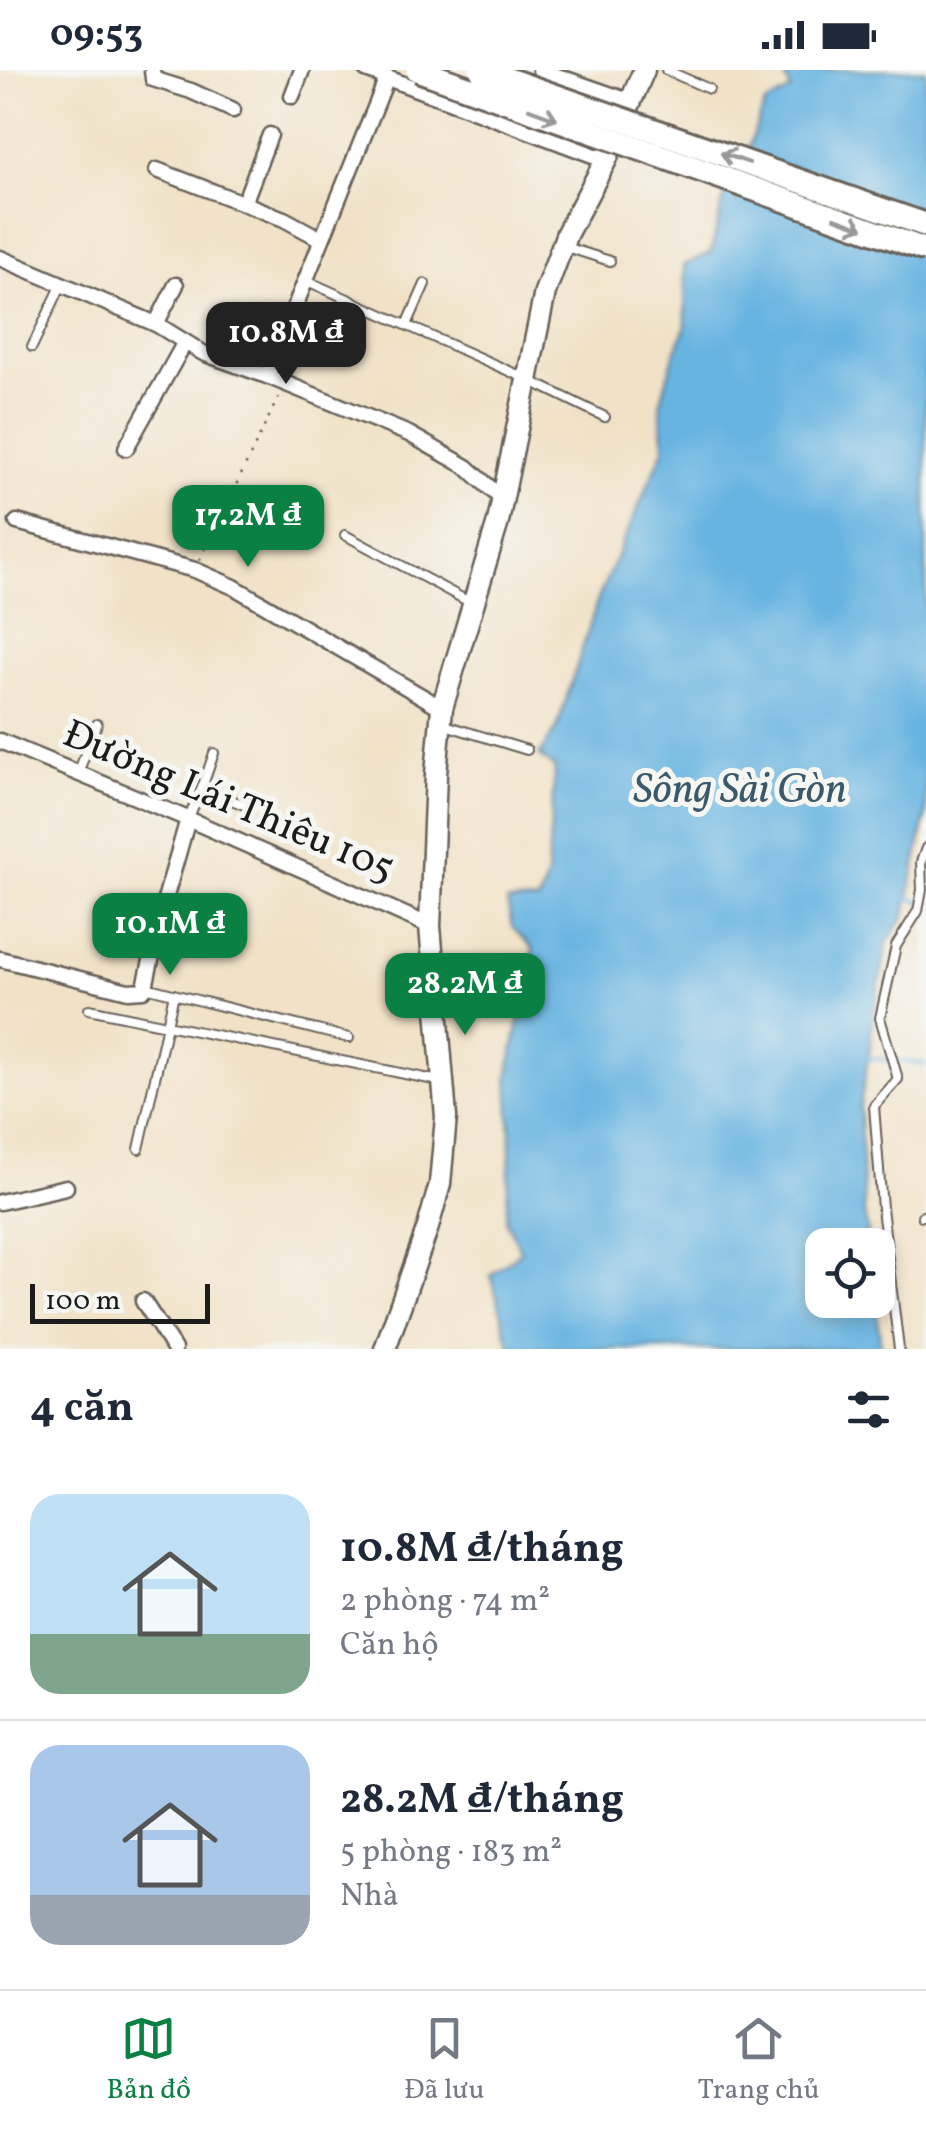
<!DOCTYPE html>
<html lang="vi">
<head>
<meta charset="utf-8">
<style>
  body { margin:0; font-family:Vollkorn,serif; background:#f2f2f3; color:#1f2937; height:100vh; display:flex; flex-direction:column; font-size:38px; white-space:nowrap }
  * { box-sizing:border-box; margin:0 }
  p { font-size:32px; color:#747a83 }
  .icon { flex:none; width:55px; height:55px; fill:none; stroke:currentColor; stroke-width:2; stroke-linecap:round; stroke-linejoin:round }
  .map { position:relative; height:1279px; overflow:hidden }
  .sheet { display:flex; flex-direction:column; background:#fff; flex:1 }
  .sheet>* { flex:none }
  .buttons { position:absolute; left:805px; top:1158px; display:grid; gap:20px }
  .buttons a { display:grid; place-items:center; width:90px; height:90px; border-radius:20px; background:#fff; box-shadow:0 5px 15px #0003; font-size:50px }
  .scale { position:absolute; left:30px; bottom:25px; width:180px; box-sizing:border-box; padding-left:10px; border:5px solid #1c1c1c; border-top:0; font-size:28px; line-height:35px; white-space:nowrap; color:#1c1c1c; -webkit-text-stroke:8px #f6f6f2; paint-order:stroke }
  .price { position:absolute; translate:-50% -85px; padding:0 22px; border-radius:20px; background:#0b8043; color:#fff; font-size:32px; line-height:65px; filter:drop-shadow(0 2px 5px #0008) }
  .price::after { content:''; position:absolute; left:50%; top:60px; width:30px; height:22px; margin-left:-15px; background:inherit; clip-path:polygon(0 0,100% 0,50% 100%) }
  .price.on { background:#222; color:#fff }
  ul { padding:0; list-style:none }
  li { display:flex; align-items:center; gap:30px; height:250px; padding:0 30px }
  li+li { border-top:2px solid #e0e1e3 }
  li span { display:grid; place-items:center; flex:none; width:280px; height:200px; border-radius:30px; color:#555 }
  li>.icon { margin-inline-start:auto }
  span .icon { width:120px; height:120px; fill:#fffc; stroke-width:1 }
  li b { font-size:42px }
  h2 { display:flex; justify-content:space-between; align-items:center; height:120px; padding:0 30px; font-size:42px }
  .status { display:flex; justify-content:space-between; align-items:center; height:70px; padding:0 50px; background:#fff; direction:ltr }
  .status svg { height:28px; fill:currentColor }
  .tabs { display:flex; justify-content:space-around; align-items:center; height:140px; border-top:2px solid #e0e1e3; background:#fff; font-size:28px; color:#747a83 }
  .tabs a { display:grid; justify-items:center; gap:5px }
  .tabs .on { color:#0b8043 }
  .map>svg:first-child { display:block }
  .water { fill:#67b4e1; stroke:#42687e; stroke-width:2.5 }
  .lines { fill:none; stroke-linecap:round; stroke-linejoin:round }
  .stream { stroke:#67b4e1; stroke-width:4 }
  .lane-casing { stroke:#676158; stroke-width:12 }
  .street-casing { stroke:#676158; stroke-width:19 }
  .secondary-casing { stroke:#676158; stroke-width:25 }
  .path { stroke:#676158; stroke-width:2.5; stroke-dasharray:2.5 8; stroke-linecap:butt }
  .lane { stroke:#fff; stroke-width:8 }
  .street { stroke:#fff; stroke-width:14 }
  .secondary { stroke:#fff; stroke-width:20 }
  .primary-bridge-casing { stroke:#676158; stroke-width:28; stroke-linecap:butt }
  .primary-bridge { stroke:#fff; stroke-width:22 }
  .oneway { stroke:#999 }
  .labels { text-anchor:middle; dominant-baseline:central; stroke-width:10; stroke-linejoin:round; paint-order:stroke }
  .street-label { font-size:40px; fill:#1c1c1c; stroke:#f6f6f2 }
  .water-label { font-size:42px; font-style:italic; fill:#3a596b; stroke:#f6f6f2 }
</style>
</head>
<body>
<div class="status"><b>09:53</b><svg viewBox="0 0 49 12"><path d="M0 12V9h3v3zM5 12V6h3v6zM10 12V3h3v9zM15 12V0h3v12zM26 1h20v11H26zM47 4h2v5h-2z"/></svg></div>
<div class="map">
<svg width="926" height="1279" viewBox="0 0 926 1279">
  <rect width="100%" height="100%" fill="#f6f6f2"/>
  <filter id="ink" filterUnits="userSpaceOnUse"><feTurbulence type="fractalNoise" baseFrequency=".01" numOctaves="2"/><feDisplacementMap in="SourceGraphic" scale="20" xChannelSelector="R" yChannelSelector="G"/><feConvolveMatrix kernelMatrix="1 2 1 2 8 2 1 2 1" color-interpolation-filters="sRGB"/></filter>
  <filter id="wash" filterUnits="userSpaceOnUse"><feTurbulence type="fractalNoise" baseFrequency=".0048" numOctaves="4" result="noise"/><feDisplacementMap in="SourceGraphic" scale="40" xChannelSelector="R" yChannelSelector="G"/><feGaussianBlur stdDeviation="2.25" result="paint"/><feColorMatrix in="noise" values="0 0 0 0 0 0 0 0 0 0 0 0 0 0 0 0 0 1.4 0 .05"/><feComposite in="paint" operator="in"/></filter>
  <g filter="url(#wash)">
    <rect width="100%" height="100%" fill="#f1e2c7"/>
    <polygon class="water" points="782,0 926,0 926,744 905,846 888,871 872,951 871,972 860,1036 864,1142 870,1175 822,1175 822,1230 876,1230 881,1279 511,1279 491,1205 521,1181 506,1151 511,1067 508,1008 533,879 512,857 507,832 539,831 547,805 555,698 539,685 557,658 598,529 664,379 660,334 674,285 686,255 684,195 711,182 724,127 746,84 765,34 791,20"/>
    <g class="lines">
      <g class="stream">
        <polyline points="905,826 926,833"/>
        <polyline points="866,988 926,994"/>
      </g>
    </g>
  </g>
  <g filter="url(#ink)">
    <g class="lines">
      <g class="lane-casing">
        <g id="lane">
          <polyline points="666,0 709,19"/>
          <polyline points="563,176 610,191"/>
          <polyline points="305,210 527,309 605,347"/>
          <polyline points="407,255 425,214"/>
          <polyline points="32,277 62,214"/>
          <polyline points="345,465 473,534"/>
          <polyline points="445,655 527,680"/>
          <polyline points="78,703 97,654"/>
          <polyline points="202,718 214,683"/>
          <polyline points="188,749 202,718 249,737"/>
          <polyline points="145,917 349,968"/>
          <polyline points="89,939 439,1011"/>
          <polyline points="139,1079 174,924"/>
          <polyline points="922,1146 926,1146"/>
          <polyline points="899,1279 882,1138 874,1036 898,1009 880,948 896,876 918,841 922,820 921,792 926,778"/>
        </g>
      </g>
      <g class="street-casing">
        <g id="street">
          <polyline points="152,0 153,9 191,21 233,40"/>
          <polyline points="366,0 606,90"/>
          <polyline points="540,0 632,32"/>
          <polyline points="292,26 302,0"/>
          <polyline points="157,100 284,149 321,169"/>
          <polyline points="244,133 270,65"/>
          <polyline points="0,188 156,254 203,283 267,306 387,8"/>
          <polyline points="156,254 176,215"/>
          <polyline points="267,306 409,364 467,397 502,429"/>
          <polyline points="126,378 185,272"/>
          <polyline points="17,452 195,500 234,517 442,638"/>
          <polyline points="0,671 188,749 430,856"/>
          <polyline points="0,889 128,921 143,920 145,917 164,833 188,749"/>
          <polyline points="0,1132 66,1117"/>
          <polyline points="143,1231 174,1279"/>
        </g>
      </g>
      <g class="secondary-casing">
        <polyline id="secondary" points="385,1279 428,1157 440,1114 446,1047 430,856 436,704 442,638 498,452 545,222 567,163 606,90 644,0"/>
      </g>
      <polyline class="path" points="200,490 279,326"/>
      <use href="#lane" class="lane"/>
      <use href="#street" class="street"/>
      <use href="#secondary" class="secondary"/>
      <g class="primary-bridge-casing">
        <g id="primary-bridge">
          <polyline points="418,0 926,180"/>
          <polyline points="481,0 926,155"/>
        </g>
      </g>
      <use href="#primary-bridge" class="primary-bridge"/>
    </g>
    <defs><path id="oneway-shaft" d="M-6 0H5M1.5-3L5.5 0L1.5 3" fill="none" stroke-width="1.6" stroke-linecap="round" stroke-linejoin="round" transform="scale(2.5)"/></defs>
    <g class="oneway">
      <use href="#oneway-shaft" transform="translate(543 44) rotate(20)"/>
      <use href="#oneway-shaft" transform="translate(735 88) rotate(-161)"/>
      <use href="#oneway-shaft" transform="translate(849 153) rotate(20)"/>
    </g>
  </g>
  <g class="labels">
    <g class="street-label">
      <text transform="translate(228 733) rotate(23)">Đường Lái Thiêu 105</text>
    </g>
    <g class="water-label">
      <text x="740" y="721">Sông Sài Gòn</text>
    </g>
  </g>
</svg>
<div class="buttons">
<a><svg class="icon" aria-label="locate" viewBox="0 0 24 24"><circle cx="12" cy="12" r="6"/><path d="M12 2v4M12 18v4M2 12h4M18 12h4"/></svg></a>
</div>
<div class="scale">100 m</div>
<b class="price on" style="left:286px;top:317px">10.8M ₫</b>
<b class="price" style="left:248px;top:500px">17.2M ₫</b>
<b class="price" style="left:170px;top:908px">10.1M ₫</b>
<b class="price" style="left:465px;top:968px">28.2M ₫</b>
</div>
<section class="sheet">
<h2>4 căn<svg class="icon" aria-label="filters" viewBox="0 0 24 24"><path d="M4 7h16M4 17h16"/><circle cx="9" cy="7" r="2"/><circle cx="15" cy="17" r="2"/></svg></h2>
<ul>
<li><span style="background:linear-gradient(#bfe0f5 70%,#7fa58c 0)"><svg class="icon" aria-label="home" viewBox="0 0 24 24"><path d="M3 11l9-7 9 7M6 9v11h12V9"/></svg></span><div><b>10.8M ₫/tháng</b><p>2 phòng · 74 m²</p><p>Căn hộ</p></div></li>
<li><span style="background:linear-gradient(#a9c7e8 75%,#9aa5b1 0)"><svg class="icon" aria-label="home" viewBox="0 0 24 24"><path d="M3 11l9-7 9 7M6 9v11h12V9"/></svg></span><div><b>28.2M ₫/tháng</b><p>5 phòng · 183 m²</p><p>Nhà</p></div></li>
</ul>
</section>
<nav class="tabs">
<a class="on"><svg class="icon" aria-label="map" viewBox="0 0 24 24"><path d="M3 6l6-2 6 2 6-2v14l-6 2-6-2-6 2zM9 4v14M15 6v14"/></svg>Bản đồ</a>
<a><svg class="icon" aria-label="saved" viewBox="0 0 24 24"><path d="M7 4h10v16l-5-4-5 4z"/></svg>Đã lưu</a>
<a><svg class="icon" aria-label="home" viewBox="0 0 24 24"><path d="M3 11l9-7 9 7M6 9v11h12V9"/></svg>Trang chủ</a>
</nav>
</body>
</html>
